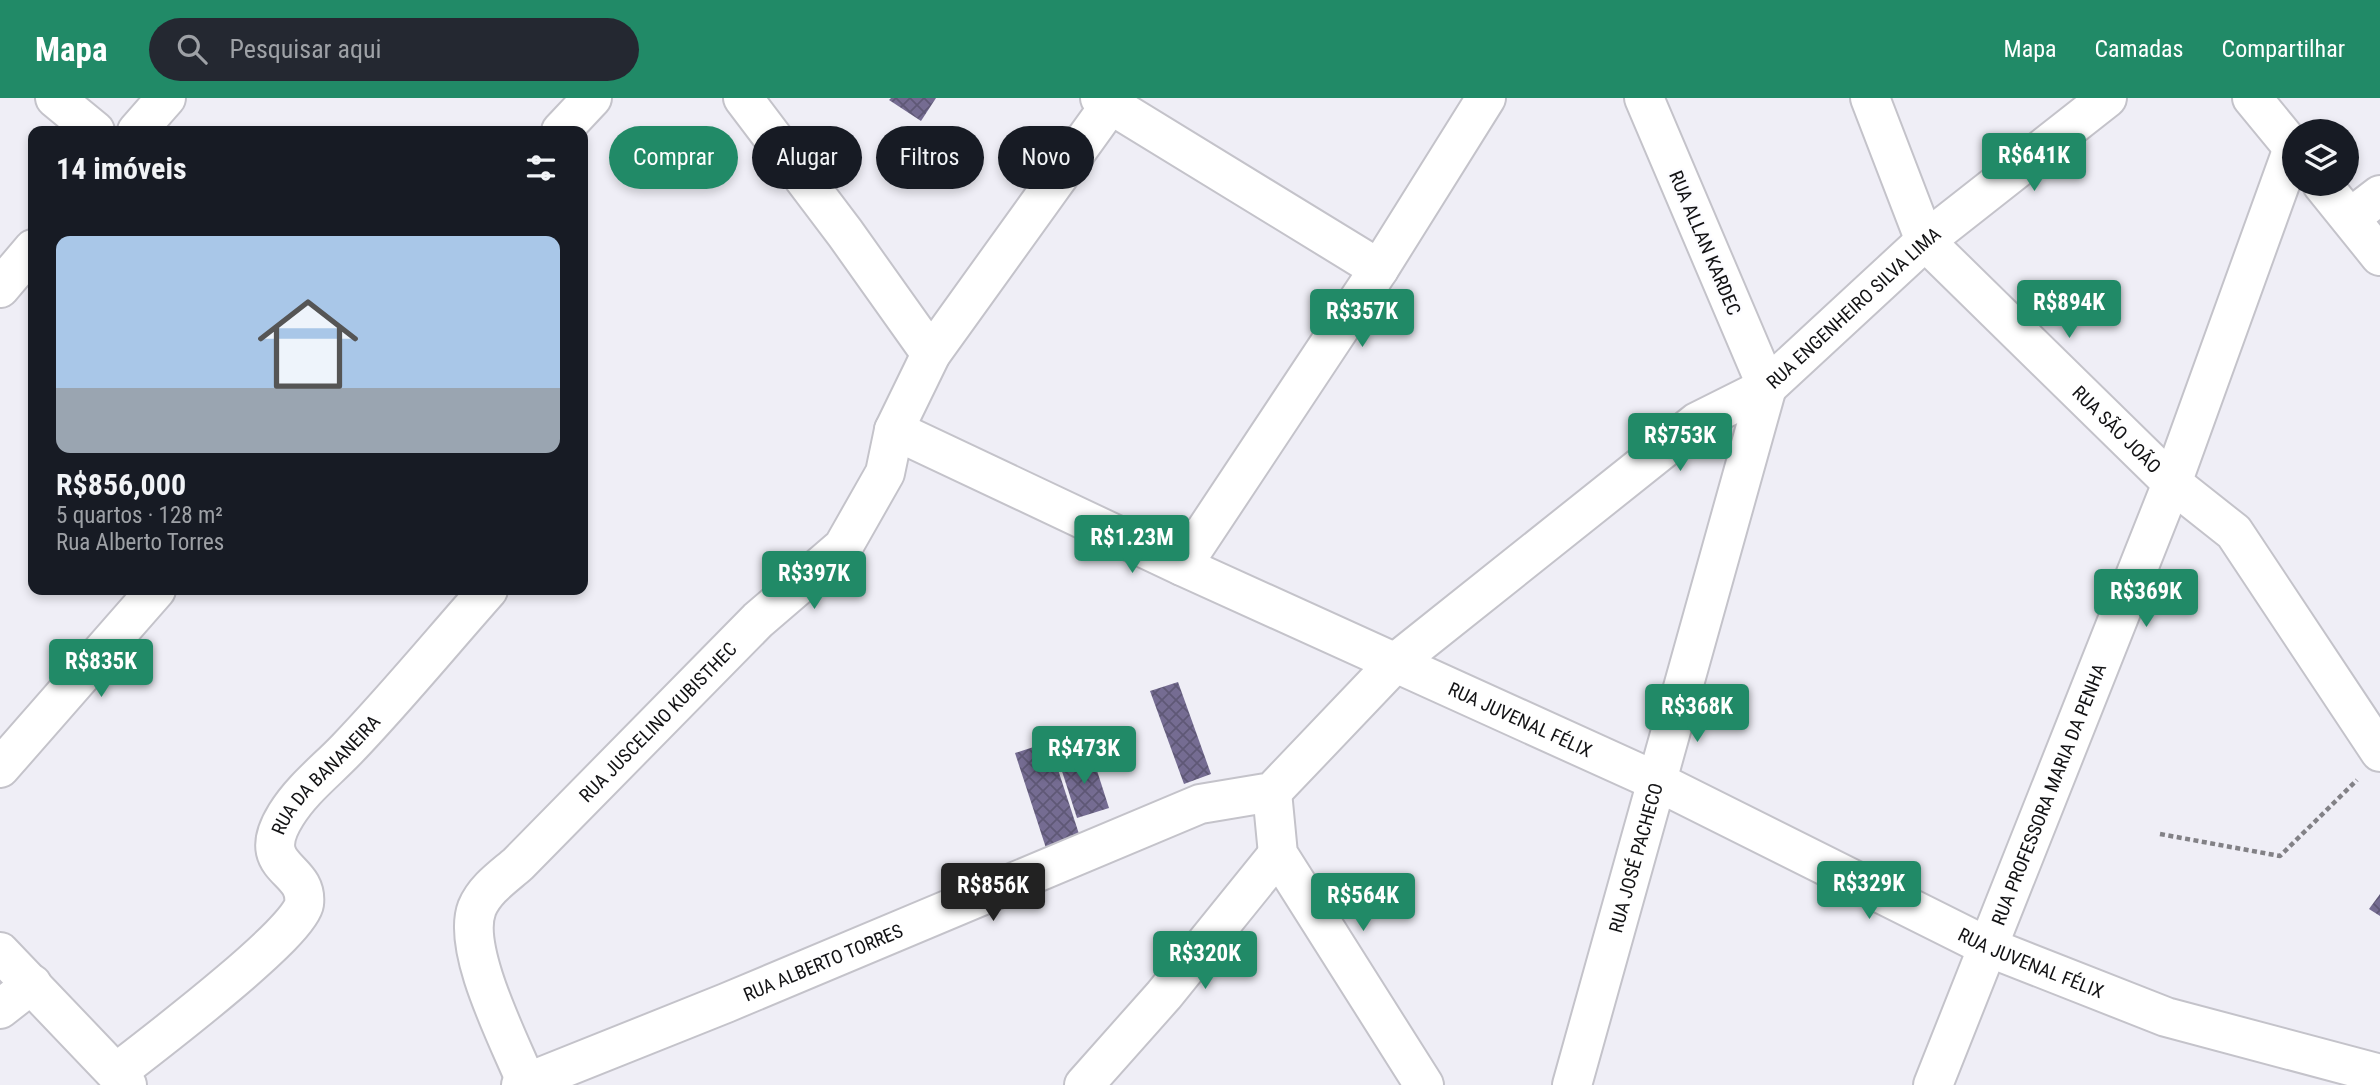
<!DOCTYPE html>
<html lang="pt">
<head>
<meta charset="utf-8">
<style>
  body { margin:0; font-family:"Roboto Condensed",sans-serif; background:#242831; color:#f1f3f6; height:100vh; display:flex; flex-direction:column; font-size:26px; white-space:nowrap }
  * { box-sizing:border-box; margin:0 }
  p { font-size:23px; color:#9ea1a6 }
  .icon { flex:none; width:38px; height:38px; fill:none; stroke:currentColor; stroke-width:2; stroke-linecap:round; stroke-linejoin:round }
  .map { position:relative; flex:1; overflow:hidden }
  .details { position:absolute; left:28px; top:28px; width:560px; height:469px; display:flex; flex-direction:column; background:#171b24; border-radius:14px; box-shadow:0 4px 10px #0003 }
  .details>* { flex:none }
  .hud { position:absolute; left:609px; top:28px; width:665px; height:63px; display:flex; gap:14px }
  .fabs { position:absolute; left:2282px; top:21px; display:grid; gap:14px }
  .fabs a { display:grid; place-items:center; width:77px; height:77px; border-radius:50%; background:#171b24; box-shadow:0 4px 10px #0003; font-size:35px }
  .price { position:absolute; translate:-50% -60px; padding:0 16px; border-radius:7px; background:#218a67; color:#fff; font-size:23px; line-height:46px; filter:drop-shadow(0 2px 4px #0008) }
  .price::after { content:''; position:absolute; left:50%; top:42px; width:21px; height:16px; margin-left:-10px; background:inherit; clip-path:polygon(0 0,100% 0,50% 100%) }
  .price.selected { background:#222; color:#fff }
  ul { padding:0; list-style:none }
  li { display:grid; align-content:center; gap:14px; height:371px; padding:0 28px }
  li span { display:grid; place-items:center; height:217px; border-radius:14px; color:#555 }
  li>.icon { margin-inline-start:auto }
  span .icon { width:126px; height:126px; fill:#fffc; stroke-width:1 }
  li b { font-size:30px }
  h2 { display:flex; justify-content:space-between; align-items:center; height:84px; padding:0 28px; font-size:30px }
  .pill { padding:0 24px; border-radius:32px; background:#171b24; box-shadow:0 4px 10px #0003; font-size:24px; line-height:63px }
  .pill.selected { background:#218a67; color:#fff }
  header { display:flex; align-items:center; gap:42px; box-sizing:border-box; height:98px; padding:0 35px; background:#218a67; color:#fff }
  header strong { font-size:33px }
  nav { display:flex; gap:38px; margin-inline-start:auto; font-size:24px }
  .search { width:490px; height:63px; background:#242831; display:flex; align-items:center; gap:18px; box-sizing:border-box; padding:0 24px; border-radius:38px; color:#9ea1a6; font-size:26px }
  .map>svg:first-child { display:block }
  .building { fill:url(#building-cross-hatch) }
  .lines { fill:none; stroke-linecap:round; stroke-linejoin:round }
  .minor-casing { stroke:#c4c3ca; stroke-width:42 }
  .tertiary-casing { stroke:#c4c3ca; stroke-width:42 }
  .path { stroke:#828186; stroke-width:4.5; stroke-dasharray:5 3.5; stroke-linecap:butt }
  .minor { stroke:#fff; stroke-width:38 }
  .tertiary { stroke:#fff; stroke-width:38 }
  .labels { text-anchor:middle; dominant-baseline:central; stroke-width:5; stroke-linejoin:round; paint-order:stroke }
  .street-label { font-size:19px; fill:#131315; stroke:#fcfcff }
</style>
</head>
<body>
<header>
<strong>Mapa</strong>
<div class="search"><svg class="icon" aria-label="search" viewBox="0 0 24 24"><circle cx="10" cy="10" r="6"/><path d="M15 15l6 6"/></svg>Pesquisar aqui</div>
<nav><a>Mapa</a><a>Camadas</a><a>Compartilhar</a></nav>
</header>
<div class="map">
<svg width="2380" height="987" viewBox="0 0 2380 987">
  <defs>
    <pattern id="building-cross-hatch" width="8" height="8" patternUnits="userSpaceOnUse" patternTransform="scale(1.75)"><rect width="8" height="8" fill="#756c92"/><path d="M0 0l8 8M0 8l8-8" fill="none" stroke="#5f5876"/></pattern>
  </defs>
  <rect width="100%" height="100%" fill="#efeef6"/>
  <g class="building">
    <polygon points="891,0 936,0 921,23 889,2"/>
    <polygon points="1178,584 1211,676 1184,686 1150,593"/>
    <polygon points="1049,644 1080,739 1046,750 1015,655"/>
    <polygon points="1092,657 1109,710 1077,720 1060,667"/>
    <polygon points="2380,796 2380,818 2369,811"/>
  </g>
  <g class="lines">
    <g class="minor-casing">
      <g id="minor">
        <polyline points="55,0 95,33"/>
        <polyline points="743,0 845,135 931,256"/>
        <polyline points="1100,0 1379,171"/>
        <path id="s1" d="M 1870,0 L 1925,143 L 2172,385 L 2234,434 L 2380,654"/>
        <polyline points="2252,0 2294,51"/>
        <polyline points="137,33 166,0"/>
        <polyline points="561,33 592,0"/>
        <polyline points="2322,86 2380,158"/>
        <polyline points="2350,120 2380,97"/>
        <polyline points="0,190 33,151"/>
        <path id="s2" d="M 894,332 L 1182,468 L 1656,683 L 1988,849 L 2166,919 L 2380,976"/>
        <polyline points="1182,468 1379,171 1486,0"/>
        <polyline points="0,670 156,492"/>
        <polyline points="1272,694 1278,756 1424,987"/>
        <polyline points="0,854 127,987"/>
        <polyline points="0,911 32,886"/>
        <path id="s3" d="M 116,975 C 147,951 300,835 304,806 C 309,768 252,772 286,717 C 302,691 326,673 347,651 C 396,600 441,545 488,492"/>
        <path id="s4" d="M 527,986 C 510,944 461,851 477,810 C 485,791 503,779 518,766 L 758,522 L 843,449 L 885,375 L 894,332 L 931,256 L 1115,0"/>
        <polyline points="1084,987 1164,897 1278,756"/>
        <path id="s5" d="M 1572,987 L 1767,289 L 1644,0"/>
        <path id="s6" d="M 1933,987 L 2172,385 L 2293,50"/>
      </g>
    </g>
    <g class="tertiary-casing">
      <g id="tertiary">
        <path id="s7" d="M 521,987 L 726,905 L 1200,706 L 1272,694 L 1396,564 L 1697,324 L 1767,289 L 1925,143 L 2107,0"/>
      </g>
    </g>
    <polyline class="path" points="2160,736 2280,758 2357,682"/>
    <use href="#minor" class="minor"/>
    <use href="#tertiary" class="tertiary"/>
  </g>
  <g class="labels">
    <g class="street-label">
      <text transform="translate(1705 145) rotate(67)">RUA ALLAN KARDEC</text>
      <text stroke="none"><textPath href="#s7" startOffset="1568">RUA ENGENHEIRO SILVA LIMA</textPath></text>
      <text stroke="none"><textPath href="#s1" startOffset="422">RUA SÃO JOÃO</textPath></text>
      <text stroke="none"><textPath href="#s2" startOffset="690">RUA JUVENAL FÉLIX</textPath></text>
      <text stroke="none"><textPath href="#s4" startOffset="446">RUA JUSCELINO KUBISTHEC</textPath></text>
      <text stroke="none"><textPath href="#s3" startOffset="411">RUA DA BANANEIRA</textPath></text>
      <text stroke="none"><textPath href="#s6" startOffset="313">RUA PROFESSORA MARIA DA PENHA</textPath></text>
      <text stroke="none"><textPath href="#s5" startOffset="236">RUA JOSÉ PACHECO</textPath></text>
      <text stroke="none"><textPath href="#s7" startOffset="326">RUA ALBERTO TORRES</textPath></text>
      <text stroke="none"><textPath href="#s2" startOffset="1256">RUA JUVENAL FÉLIX</textPath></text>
    </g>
  </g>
</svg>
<div class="fabs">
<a><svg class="icon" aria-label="layers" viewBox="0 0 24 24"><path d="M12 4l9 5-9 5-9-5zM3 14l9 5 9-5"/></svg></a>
</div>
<b class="price" style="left:2034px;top:95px">R$641K</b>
<b class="price" style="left:2069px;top:242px">R$894K</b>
<b class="price" style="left:1362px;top:251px">R$357K</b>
<b class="price" style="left:1680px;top:375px">R$753K</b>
<b class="price" style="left:1132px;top:477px">R$1.23M</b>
<b class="price" style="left:814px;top:513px">R$397K</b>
<b class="price" style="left:2146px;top:531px">R$369K</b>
<b class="price" style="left:101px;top:601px">R$835K</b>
<b class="price" style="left:1697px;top:646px">R$368K</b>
<b class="price" style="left:1084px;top:688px">R$473K</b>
<b class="price" style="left:1869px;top:823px">R$329K</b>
<b class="price selected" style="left:993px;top:825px">R$856K</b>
<b class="price" style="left:1363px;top:835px">R$564K</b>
<b class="price" style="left:1205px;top:893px">R$320K</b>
<div class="hud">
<a class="pill selected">Comprar</a>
<a class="pill">Alugar</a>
<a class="pill">Filtros</a>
<a class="pill">Novo</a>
</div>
<section class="details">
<h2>14 imóveis<svg class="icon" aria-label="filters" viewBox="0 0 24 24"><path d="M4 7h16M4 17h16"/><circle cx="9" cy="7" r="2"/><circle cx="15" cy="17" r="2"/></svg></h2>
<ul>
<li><span style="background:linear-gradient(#a9c7e8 70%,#9aa5b1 0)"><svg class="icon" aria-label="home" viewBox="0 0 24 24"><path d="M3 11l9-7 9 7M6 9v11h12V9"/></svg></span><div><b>R$856,000</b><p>5 quartos · 128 m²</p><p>Rua Alberto Torres</p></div></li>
</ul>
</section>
</div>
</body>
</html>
